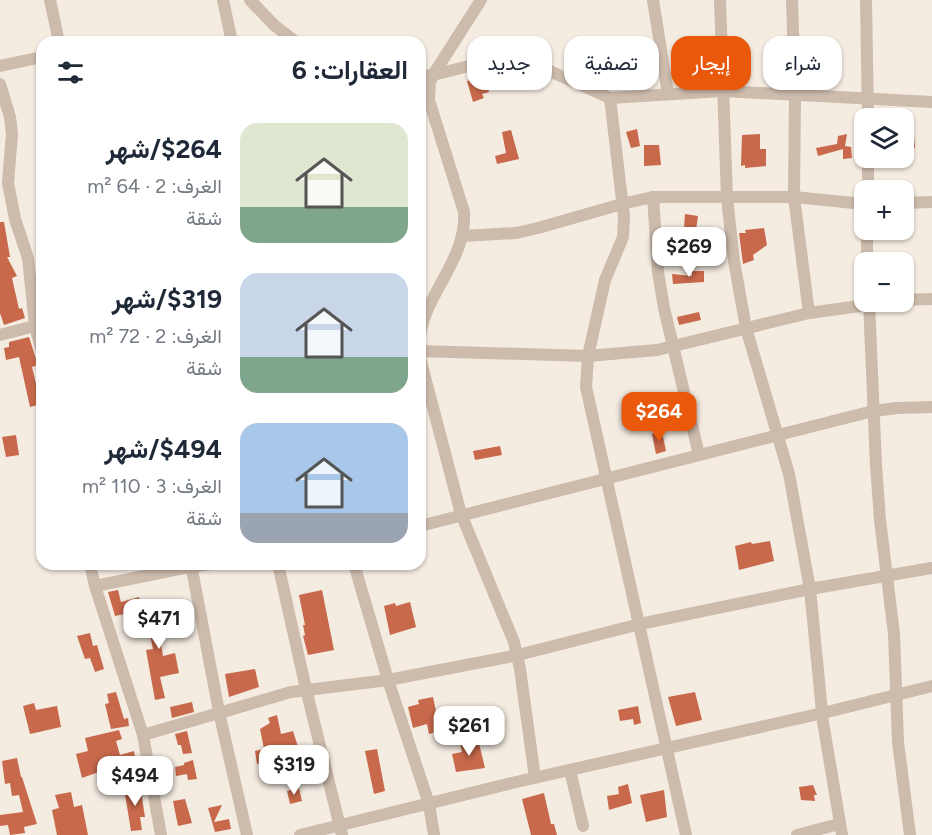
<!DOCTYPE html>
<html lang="ar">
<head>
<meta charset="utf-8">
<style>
  body { margin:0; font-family:Figtree,Vazirmatn,sans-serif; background:#f2f2f3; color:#1f2937; direction:rtl; height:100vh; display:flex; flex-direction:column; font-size:22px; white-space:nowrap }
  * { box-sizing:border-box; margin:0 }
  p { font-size:20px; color:#747a83 }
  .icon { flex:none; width:33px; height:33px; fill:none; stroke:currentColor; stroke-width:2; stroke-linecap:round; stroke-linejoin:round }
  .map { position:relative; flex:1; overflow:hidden; direction:ltr }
  .sheet { position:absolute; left:36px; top:36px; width:390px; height:534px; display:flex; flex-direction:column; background:#fff; border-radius:18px; box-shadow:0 2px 4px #0004; direction:rtl }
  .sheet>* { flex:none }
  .hud { position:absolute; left:444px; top:36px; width:398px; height:54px; direction:rtl; display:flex; gap:12px }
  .controls { position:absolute; left:854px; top:108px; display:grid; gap:12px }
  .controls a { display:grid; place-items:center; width:60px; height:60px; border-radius:12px; background:#fff; box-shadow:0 2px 4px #0004; font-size:30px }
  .price { position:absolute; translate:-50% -51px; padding:0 14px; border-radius:12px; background:#fff; color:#222; font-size:20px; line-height:39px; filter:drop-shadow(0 2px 3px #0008) }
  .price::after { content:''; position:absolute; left:50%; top:36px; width:18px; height:14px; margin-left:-9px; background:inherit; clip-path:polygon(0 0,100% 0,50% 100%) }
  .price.on { background:#ea580c; color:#fff }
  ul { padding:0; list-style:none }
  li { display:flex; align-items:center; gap:18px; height:150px; padding:0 18px }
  li span { display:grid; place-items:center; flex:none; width:168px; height:120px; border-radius:18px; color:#555 }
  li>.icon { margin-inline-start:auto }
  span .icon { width:72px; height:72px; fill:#fffc; stroke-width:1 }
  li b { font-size:26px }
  h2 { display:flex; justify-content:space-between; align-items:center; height:72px; padding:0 18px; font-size:26px }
  .tag { padding:0 21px; border-radius:18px; background:#fff; box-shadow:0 2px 4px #0004; font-size:21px; line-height:54px }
  .tag.on { background:#ea580c; color:#fff }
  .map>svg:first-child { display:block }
  .building { fill:#c8694b }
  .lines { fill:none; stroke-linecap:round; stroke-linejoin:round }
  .minor { stroke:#cdbbac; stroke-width:12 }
</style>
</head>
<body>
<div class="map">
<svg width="932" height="835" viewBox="0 0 932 835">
  <rect width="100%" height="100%" fill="#f4ebe1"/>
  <g class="building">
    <polygon points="619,43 623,65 612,67 611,62 595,66 593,56 595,55 594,52"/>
    <polygon points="485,76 489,92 482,94 484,98 473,102 467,81"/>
    <polygon points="913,125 915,148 903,150 903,126"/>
    <polygon points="637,129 640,146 631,148 626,132"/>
    <polygon points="511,130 519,159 497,164 495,156 506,153 502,132"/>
    <polygon points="760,134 760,149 766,149 766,166 745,168 745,165 741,166 742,135"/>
    <polygon points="847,134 845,146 851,147 852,158 843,159 843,149 818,156 816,148 837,144 838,136"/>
    <polygon points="644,145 659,145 661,165 644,166"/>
    <polygon points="685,214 698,216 696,230 684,228"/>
    <polygon points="0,222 4,222 10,257 7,257 17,276 12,278 19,309 22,308 25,318 4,325 0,313"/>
    <polygon points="764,228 767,245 753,255 754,260 743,264 739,233 746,233 745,230"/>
    <polygon points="692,271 704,271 704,282 673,284 672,274 692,276"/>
    <polygon points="699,312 701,320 679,325 677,317"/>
    <polygon points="29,337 38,365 32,367 38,392 42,391 42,404 30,407 19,357 6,360 4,348 9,347 9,342"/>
    <polygon points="662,432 666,451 656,454 652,434"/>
    <polygon points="16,435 19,455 6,457 2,437"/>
    <polygon points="500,446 502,455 475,460 473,451"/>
    <polygon points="770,541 774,561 739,570 735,546 751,542 752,544"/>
    <polygon points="118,590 121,602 139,597 143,610 115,616 108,592"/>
    <polygon points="322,590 334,650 308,655 303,636 305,635 303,625 305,625 299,595"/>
    <polygon points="410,602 416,627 390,635 384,606 395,603 396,606"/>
    <polygon points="164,606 170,635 167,635 167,638 160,639 163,656 175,653 179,673 160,677 165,698 155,700 146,650 153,649 144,608"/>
    <polygon points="90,633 93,646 97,645 104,669 95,672 90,658 85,659 77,636"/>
    <polygon points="255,669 259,687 229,697 225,674"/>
    <polygon points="116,692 124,719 128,718 129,726 111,729 105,704 109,703 107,694"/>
    <polygon points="695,692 702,720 676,726 668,697"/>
    <polygon points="433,697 440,731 429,734 427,724 413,728 408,707 419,704 418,700"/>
    <polygon points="192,702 194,712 172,718 170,707"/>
    <polygon points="34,703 36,710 57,706 61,727 30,734 23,706"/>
    <polygon points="638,706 641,723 634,725 633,719 620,721 618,710"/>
    <polygon points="277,715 281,734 293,731 299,750 278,755 279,760 257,764 255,751 264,749 260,729 270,723 268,718"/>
    <polygon points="119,730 122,739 116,741 120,755 134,751 136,763 125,766 124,763 82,778 76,754 88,751 85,738"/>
    <polygon points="187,731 192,753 183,754 181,745 178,745 175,734"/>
    <polygon points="478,739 485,768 456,772 452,754 462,752 460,743"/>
    <polygon points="377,749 385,791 374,794 365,751"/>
    <polygon points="17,758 21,777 22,777 37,824 24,827 25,833 10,835 8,825 0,826 0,815 23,812 19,795 12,796 10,783 5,784 2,761"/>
    <polygon points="193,760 197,779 188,780 187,774 176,776 175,767 184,765 184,763"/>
    <polygon points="628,784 632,803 609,810 607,796 619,794 618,787"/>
    <polygon points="140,785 145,817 140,817 142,830 131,831 124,788"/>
    <polygon points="813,785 817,795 814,795 815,801 801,800 799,787"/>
    <polygon points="299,788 302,801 290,804 287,791"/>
    <polygon points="664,790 667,817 646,822 640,795"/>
    <polygon points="71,792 74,807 82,805 88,835 57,835 52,810 59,808 55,795"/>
    <polygon points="544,793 551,824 554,824 557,835 531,835 522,799"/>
    <polygon points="185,799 192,823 178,826 173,801"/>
    <polygon points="222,805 214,822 229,819 231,829 215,832 208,808"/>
  </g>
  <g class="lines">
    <g class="minor">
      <polyline points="50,0 59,42"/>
      <polyline points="223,0 232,42"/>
      <polyline points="250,0 274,25 296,42"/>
      <polyline points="653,0 668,94"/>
      <polyline points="720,0 727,198 734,261 746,328 789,474 810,589 823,722 842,835"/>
      <polyline points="792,0 795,95 794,197 809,313"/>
      <polyline points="866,0 868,118"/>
      <polyline points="0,66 42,57"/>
      <polyline points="420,76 433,75 505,57 525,60 610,98 722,91 932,102"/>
      <polyline points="0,84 10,117 12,134 8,183 15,219 28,258 35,326 42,352"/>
      <polyline points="610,98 624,217 623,237 605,280 588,356 586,387 686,835"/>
      <polyline points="868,190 868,158"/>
      <polyline points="653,197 658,272 664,308 699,455"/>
      <polyline points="903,203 932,202"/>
      <polyline points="867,230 867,262"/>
      <polyline points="463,236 516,233 538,228 622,204 653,197 794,197 864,204"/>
      <polyline points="903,300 932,299"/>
      <polyline points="869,302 876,465 880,520 894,634 898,742 910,835"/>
      <polyline points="0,335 35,326"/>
      <path d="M 420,335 C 427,291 467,259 464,212 L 429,100 L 430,83 L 433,75 L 481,0"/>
      <polyline points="420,351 588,356 657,350 809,313 889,302"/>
      <polyline points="420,358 461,514 514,642 520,669 535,778"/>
      <polyline points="420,526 873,411 897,408 932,407"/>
      <polyline points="90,564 95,586 143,735 161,835"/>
      <polyline points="191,564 219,712 247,835"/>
      <polyline points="278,564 306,689 342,835"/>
      <polyline points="354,564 388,680 429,804 434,835"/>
      <polyline points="95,586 184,568 211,564"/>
      <polyline points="143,735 291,692 388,680 518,655 640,624 810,589 932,568"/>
      <polyline points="570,770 583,826"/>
      <polyline points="300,835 516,782 823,713 932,686"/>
      <polyline points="797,835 839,824"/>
    </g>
  </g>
</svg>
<div class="controls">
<a><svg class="icon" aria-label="layers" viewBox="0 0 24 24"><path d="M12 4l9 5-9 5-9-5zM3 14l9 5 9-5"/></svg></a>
<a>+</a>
<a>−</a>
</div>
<b class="price" style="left:689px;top:278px">$269</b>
<b class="price on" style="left:659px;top:443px">$264</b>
<b class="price" style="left:159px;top:650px">$471</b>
<b class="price" style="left:469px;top:757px">$261</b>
<b class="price" style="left:294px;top:796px">$319</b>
<b class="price" style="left:135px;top:807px">$494</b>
<div class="hud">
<a class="tag">شراء</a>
<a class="tag on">إيجار</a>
<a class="tag">تصفية</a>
<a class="tag">جديد</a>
</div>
<section class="sheet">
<h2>العقارات: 6<svg class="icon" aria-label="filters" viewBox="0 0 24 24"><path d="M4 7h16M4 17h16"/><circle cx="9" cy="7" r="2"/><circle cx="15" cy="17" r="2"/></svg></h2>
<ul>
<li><span style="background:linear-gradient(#dfe7d0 70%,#7fa58c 0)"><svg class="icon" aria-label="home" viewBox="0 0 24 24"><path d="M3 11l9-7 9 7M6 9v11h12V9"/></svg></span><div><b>$264/شهر</b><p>الغرف: 2 · 64 m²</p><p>شقة</p></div></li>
<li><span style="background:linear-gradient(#c9d6e8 70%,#7fa58c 0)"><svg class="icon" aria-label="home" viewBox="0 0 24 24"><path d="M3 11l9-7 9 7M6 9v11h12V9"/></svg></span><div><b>$319/شهر</b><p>الغرف: 2 · 72 m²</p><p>شقة</p></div></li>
<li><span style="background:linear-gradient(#a9c7e8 75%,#9aa5b1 0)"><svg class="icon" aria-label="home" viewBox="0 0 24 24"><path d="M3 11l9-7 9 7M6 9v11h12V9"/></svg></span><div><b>$494/شهر</b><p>الغرف: 3 · 110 m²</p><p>شقة</p></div></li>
</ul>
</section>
</div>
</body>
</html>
